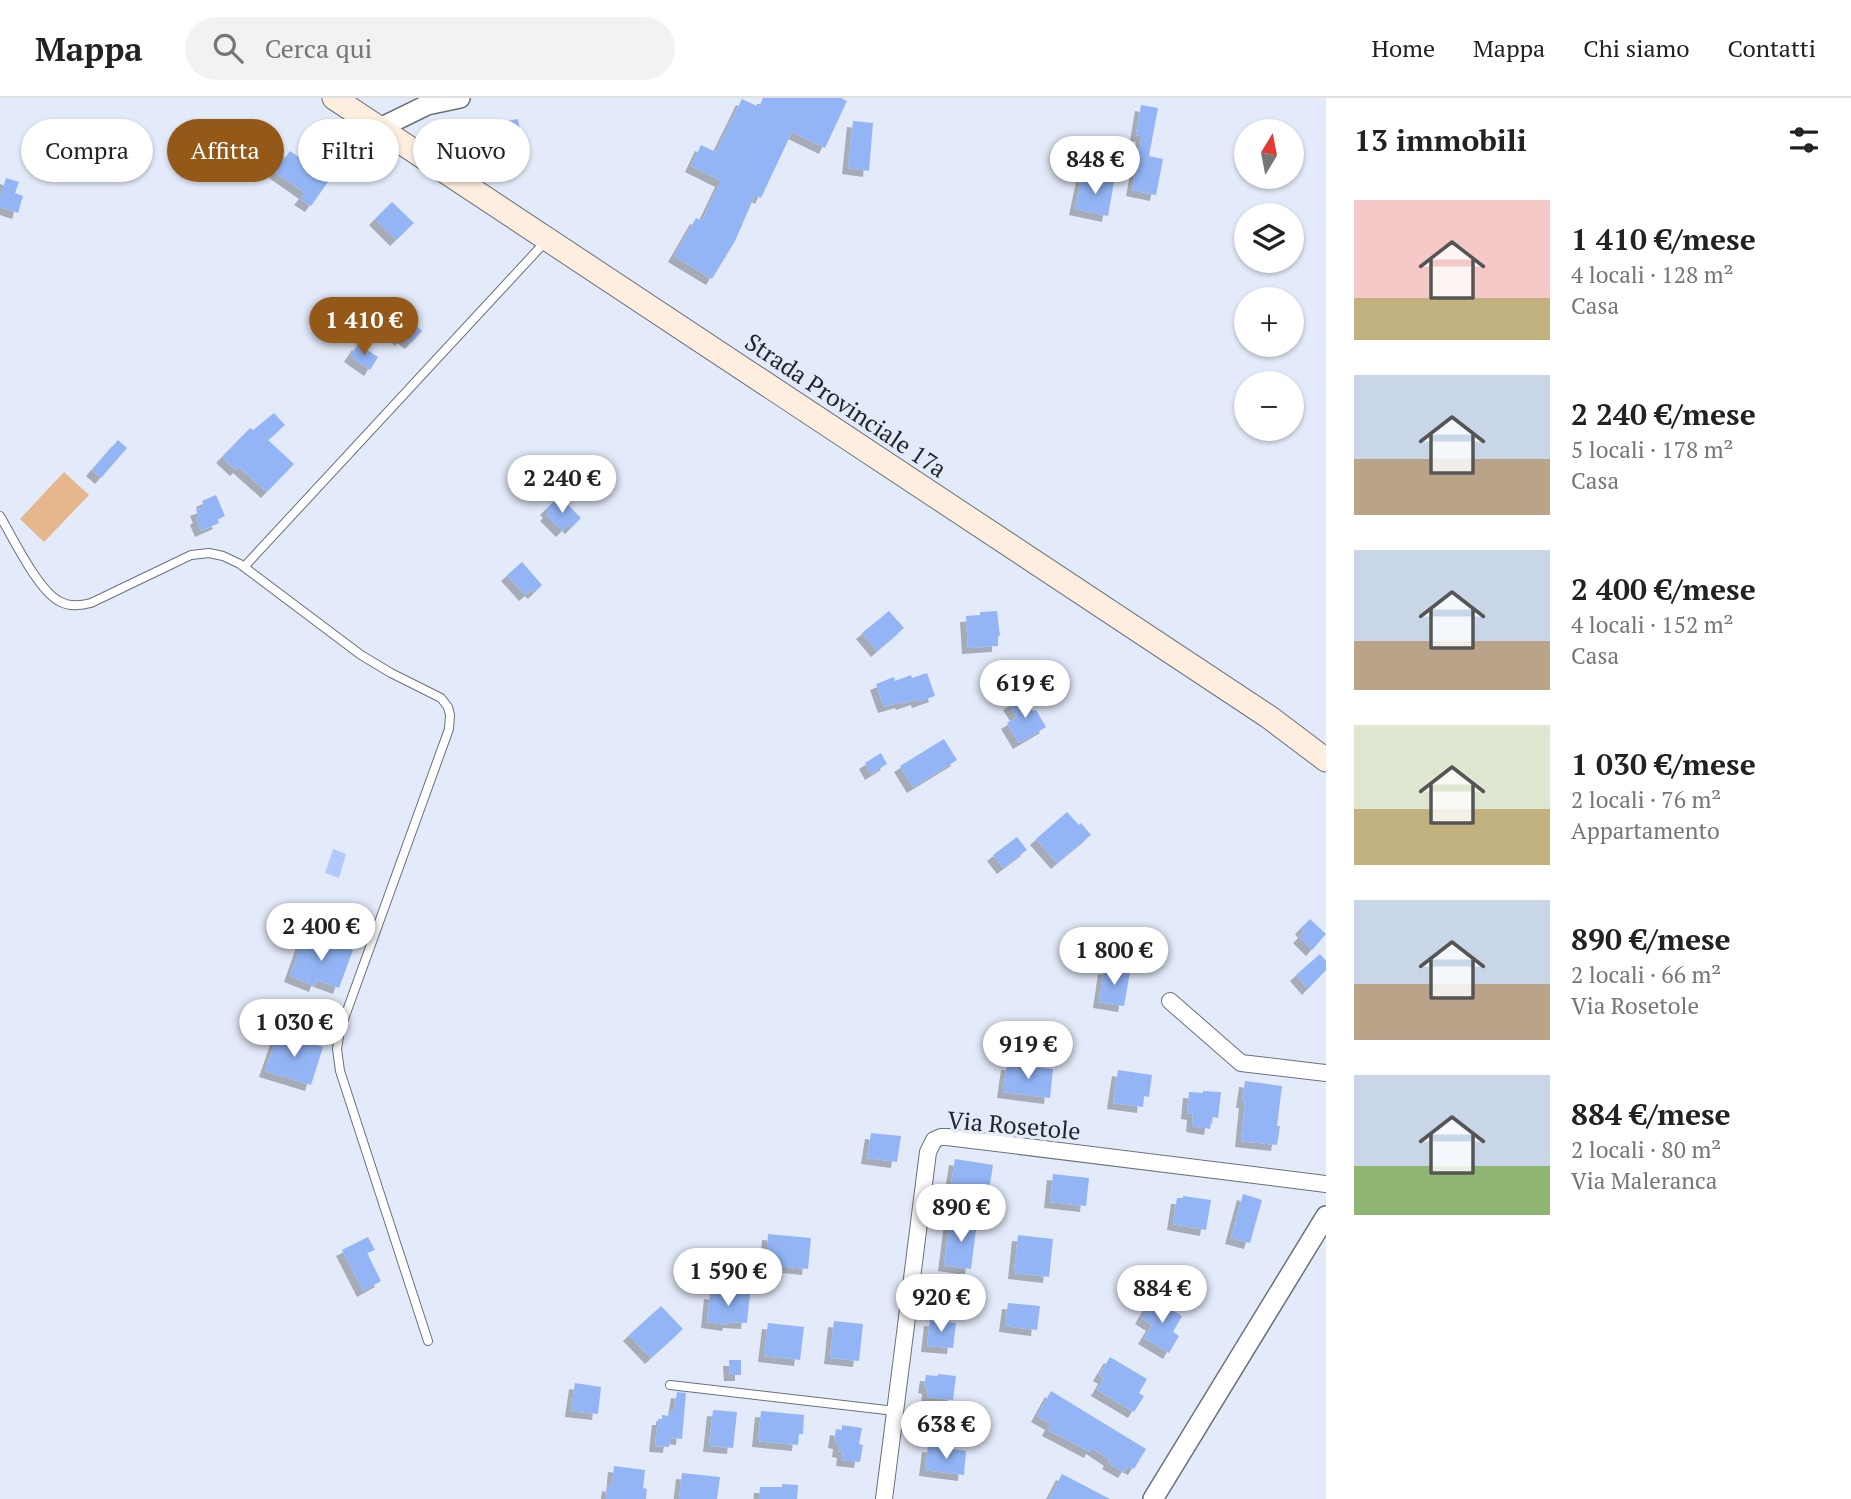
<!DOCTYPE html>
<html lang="it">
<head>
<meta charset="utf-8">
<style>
  body { margin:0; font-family:"PT Serif",serif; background:#f2f2f2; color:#222; height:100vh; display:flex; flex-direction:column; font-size:26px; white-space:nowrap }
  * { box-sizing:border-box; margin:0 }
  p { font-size:23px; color:#767676 }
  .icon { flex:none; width:38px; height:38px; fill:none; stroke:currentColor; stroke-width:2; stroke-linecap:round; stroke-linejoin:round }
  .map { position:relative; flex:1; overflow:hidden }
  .side { display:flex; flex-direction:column; background:#fff; width:525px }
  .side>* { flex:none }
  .guide { position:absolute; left:21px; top:21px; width:665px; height:63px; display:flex; gap:14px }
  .needle { width:46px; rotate:10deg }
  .buttons { position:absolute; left:1234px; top:21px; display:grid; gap:14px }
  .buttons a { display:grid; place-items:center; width:70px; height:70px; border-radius:50%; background:#fff; box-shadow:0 2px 5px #0004; font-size:35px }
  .price { position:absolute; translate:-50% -60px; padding:0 16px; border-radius:24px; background:#fff; color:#222; font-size:23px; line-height:46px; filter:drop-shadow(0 2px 4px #0008) }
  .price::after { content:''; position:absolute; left:50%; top:42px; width:21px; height:16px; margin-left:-10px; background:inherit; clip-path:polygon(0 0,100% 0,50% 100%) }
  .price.active { background:#945819; color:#fff }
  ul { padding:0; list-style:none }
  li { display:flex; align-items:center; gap:21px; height:175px; padding:0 28px }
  li span { display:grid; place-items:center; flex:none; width:196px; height:140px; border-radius:0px; color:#555 }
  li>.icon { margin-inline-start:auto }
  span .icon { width:84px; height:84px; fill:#fffc; stroke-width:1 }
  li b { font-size:30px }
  h2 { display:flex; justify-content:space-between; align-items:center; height:84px; padding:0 28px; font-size:30px }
  .tag { padding:0 24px; border-radius:32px; background:#fff; box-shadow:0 2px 5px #0004; font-size:24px; line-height:63px }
  .tag.active { background:#945819; color:#fff }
  header { display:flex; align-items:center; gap:42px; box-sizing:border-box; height:98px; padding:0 35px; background:#fff; border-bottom:2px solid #e0e0e0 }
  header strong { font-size:33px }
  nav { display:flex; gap:38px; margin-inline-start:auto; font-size:24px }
  .search { width:490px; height:63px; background:#f2f2f2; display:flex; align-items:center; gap:18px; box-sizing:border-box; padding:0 24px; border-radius:38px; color:#767676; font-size:26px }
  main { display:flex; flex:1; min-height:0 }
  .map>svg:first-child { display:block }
  .green { fill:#e6b68c }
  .water { fill:#b0cafc }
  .building { fill:#93b5f6; filter:url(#shadow) }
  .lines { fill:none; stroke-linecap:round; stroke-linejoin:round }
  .service-casing { stroke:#6a717d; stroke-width:10 }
  .minor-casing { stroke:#6a717d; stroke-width:18 }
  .tertiary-casing { stroke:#6a717d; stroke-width:22 }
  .secondary-casing { stroke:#6a717d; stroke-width:25 }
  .service { stroke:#fff; stroke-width:8 }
  .minor { stroke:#fff; stroke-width:16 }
  .tertiary { stroke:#fff; stroke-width:19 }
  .secondary { stroke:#feeee0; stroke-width:23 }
  .labels { text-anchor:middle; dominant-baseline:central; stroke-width:7; stroke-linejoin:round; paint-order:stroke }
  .street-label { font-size:24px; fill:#23262b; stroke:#e3eaf9 }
</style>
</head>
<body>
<header>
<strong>Mappa</strong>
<div class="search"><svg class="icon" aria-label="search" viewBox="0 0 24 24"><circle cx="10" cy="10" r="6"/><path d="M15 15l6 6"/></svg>Cerca qui</div>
<nav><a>Home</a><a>Mappa</a><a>Chi siamo</a><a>Contatti</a></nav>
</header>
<main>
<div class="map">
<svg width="1326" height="1401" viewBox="0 0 1326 1401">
  <defs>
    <filter id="shadow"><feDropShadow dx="-6" dy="6" stdDeviation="0" flood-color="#0004"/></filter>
  </defs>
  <rect width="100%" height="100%" fill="#e3eaf9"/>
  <polygon class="green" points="64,374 89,397 44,444 20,421"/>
  <polygon class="water" points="333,751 346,756 339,780 325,775"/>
  <g class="building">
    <polygon points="763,0 841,0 847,3 825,50 792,34 761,100 755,97 735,143 712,181 674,158 696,120 702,123 721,83 691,68 701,47 716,54 742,1 759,9"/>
    <polygon points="1141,7 1158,10 1149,58 1163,61 1156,97 1132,92 1142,38 1136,37"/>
    <polygon points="518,21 520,32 503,35 501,24"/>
    <polygon points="853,23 873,25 869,73 848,70"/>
    <polygon points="290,53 312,68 319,58 337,71 311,108 300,101 305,95 275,74"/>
    <polygon points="1082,78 1114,84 1108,118 1075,111"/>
    <polygon points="6,80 19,84 15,95 23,98 18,115 0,109 0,100"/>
    <polygon points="392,104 414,125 396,142 375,121"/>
    <polygon points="396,205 417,224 415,226 422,233 411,245 403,239 401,242 394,235 390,239 378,228 386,219 384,217"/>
    <polygon points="358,246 378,259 370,272 350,258"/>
    <polygon points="274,315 285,327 268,342 294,366 267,394 239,369 236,372 222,359 250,330 253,332"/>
    <polygon points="118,342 127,350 101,380 92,372"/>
    <polygon points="216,397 225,418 217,422 219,425 201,433 196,421 199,419 196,412 204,409 202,403"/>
    <polygon points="561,400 581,420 571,430 568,427 562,433 546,417 549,414 546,411 553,404 556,406"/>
    <polygon points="522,464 542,487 534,495 531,492 525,497 507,477"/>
    <polygon points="889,513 904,530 877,553 862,535"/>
    <polygon points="997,513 1000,538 998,538 998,548 968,550 966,518 980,517 980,514"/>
    <polygon points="927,575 935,598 918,604 917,601 902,606 901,604 884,609 876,586 894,579 895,583 911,577 912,580"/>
    <polygon points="1024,597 1033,613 1036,612 1046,629 1019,645 1007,625 1017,619 1009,606"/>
    <polygon points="944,641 957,662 913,689 900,668"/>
    <polygon points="881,655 887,666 871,676 865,665"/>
    <polygon points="1067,714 1079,727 1081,725 1091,737 1057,765 1036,741"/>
    <polygon points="1017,739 1027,752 1003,770 993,757"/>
    <polygon points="1310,821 1326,836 1312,852 1299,839 1304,834 1301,830"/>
    <polygon points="303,841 323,848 325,841 353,852 339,890 317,882 315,888 290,878"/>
    <polygon points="1320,856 1326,863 1326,872 1308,891 1296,877"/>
    <polygon points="1104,870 1130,874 1124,908 1099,904"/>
    <polygon points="278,935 323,949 311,987 265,973"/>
    <polygon points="1007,966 1053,971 1050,1000 1003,994"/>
    <polygon points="1118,972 1152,977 1149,999 1144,998 1143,1009 1113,1005"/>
    <polygon points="1245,983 1282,988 1277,1028 1280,1028 1277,1047 1241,1043 1245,1004 1242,1004"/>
    <polygon points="1203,993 1221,994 1218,1020 1212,1019 1210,1031 1192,1028 1193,1016 1187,1015 1189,994 1203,995"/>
    <polygon points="871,1035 901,1038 897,1064 867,1060"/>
    <polygon points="955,1061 993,1067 988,1099 950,1093"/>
    <polygon points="1053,1076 1089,1080 1086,1108 1050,1104"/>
    <polygon points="1243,1096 1262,1102 1250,1145 1231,1140"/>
    <polygon points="1183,1098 1211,1102 1206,1132 1173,1126 1177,1100 1183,1100"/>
    <polygon points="950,1120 977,1124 971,1171 944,1167"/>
    <polygon points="768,1136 811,1140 808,1171 766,1167"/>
    <polygon points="1018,1137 1053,1141 1049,1179 1014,1175"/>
    <polygon points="368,1139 375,1152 367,1155 381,1183 363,1193 342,1152"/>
    <polygon points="731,1194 750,1196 747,1225 729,1224 728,1227 707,1224 710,1195 731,1197"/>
    <polygon points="1153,1200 1182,1218 1173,1234 1179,1238 1169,1255 1144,1240 1152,1227 1141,1220"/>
    <polygon points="1008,1205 1040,1208 1037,1232 1005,1228"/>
    <polygon points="661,1208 683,1231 651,1260 629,1237"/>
    <polygon points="930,1222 956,1225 953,1250 927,1248"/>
    <polygon points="834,1223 863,1226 859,1263 830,1260"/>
    <polygon points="768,1225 804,1229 800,1262 764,1258"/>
    <polygon points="1110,1259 1147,1281 1139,1295 1144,1298 1134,1314 1097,1292 1104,1280 1099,1277"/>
    <polygon points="729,1262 741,1262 741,1277 730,1277"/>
    <polygon points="938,1276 956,1278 953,1302 927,1299 928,1290 924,1289 926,1277 938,1278"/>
    <polygon points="575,1285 601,1289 598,1316 571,1313"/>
    <polygon points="1051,1293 1146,1351 1134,1371 1128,1368 1124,1374 1108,1365 1110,1362 1092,1350 1090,1354 1048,1332 1051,1326 1037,1318"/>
    <polygon points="677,1294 686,1295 682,1341 670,1340 669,1349 655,1348 658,1321 662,1321 662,1317 670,1318 670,1312 674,1312"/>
    <polygon points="713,1312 737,1314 733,1350 709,1348"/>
    <polygon points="761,1313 804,1317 803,1336 799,1336 798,1347 758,1343"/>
    <polygon points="842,1327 862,1330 859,1346 863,1347 860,1364 842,1362 843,1354 838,1353 839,1345 834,1344 836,1331 842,1332"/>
    <polygon points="928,1348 966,1353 964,1377 925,1372"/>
    <polygon points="614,1368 645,1372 643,1390 647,1391 646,1401 606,1401 608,1387 612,1388"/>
    <polygon points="682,1375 720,1379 717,1401 679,1401"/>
    <polygon points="1062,1376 1110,1401 1049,1401"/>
    <polygon points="782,1386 798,1387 797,1401 759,1401 760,1389 782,1389"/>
  </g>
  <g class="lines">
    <g class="service-casing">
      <g id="service">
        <path d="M 0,418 C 13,440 38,492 59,503 C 69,509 80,508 91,505 L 191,457 L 209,455 L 223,458 L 240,466 L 361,557 L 391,575 L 441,600 L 448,609 L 450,617 L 449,631 L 340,932 L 337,951 L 340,973 L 428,1243"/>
        <polyline points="244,469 546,143"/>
        <polyline points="670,1287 895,1313"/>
      </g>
    </g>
    <g class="minor-casing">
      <g id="minor">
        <polyline points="1170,903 1241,965 1326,975"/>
        <polyline points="884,1401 928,1054 934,1042 941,1039 947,1039 1326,1086"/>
      </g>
    </g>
    <g class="tertiary-casing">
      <g id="tertiary">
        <polyline points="380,30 427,7 460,0"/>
        <polyline points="1153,1401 1326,1118"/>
      </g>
    </g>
    <g class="secondary-casing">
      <polyline id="secondary" points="334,0 1269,619 1326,662"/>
    </g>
    <use href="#service" class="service"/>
    <use href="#minor" class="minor"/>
    <use href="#tertiary" class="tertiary"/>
    <use href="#secondary" class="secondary"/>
  </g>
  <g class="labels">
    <g class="street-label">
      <text transform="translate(846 307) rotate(34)">Strada Provinciale 17a</text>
      <text transform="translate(1014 1027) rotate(5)">Via Rosetole</text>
    </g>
  </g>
</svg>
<div class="buttons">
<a><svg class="needle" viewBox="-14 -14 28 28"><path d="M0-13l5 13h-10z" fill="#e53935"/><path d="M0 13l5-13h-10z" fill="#767676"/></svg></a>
<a><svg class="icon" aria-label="layers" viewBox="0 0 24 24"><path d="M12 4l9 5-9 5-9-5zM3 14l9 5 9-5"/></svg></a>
<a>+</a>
<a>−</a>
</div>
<b class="price" style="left:1095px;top:98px">848 €</b>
<b class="price active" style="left:364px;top:259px">1 410 €</b>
<b class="price" style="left:562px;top:417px">2 240 €</b>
<b class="price" style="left:1025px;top:622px">619 €</b>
<b class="price" style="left:321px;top:865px">2 400 €</b>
<b class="price" style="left:1114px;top:889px">1 800 €</b>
<b class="price" style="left:294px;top:961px">1 030 €</b>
<b class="price" style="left:1028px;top:983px">919 €</b>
<b class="price" style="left:961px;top:1146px">890 €</b>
<b class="price" style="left:728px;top:1210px">1 590 €</b>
<b class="price" style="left:1162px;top:1227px">884 €</b>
<b class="price" style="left:941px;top:1236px">920 €</b>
<b class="price" style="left:946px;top:1363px">638 €</b>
<div class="guide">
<a class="tag">Compra</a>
<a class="tag active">Affitta</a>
<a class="tag">Filtri</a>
<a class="tag">Nuovo</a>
</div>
</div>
<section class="side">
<h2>13 immobili<svg class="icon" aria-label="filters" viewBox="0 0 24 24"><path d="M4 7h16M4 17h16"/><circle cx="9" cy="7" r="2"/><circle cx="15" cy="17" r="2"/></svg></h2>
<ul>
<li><span style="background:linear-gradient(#f6c9c9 70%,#c2b280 0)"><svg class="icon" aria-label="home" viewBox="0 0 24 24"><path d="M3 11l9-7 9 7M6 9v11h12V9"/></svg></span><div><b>1 410 €/mese</b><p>4 locali · 128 m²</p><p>Casa</p></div></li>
<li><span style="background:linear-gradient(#c9d6e8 60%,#b9a48a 0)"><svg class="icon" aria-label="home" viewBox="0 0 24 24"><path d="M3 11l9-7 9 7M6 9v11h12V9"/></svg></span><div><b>2 240 €/mese</b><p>5 locali · 178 m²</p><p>Casa</p></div></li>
<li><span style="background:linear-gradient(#c9d6e8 65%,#b9a48a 0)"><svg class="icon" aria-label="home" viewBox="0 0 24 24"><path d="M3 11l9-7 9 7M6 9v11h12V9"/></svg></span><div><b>2 400 €/mese</b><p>4 locali · 152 m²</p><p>Casa</p></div></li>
<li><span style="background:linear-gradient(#dfe7d0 60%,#c2b280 0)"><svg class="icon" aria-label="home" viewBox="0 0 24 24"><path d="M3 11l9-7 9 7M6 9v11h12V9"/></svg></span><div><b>1 030 €/mese</b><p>2 locali · 76 m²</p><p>Appartamento</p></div></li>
<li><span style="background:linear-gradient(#c9d6e8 60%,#b9a48a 0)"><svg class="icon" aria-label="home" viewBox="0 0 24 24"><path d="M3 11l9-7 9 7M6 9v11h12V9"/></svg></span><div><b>890 €/mese</b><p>2 locali · 66 m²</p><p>Via Rosetole</p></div></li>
<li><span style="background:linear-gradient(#c9d6e8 65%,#8fb573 0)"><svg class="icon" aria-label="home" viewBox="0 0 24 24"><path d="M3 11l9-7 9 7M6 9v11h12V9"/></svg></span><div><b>884 €/mese</b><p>2 locali · 80 m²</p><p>Via Maleranca</p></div></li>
</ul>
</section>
</main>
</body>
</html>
